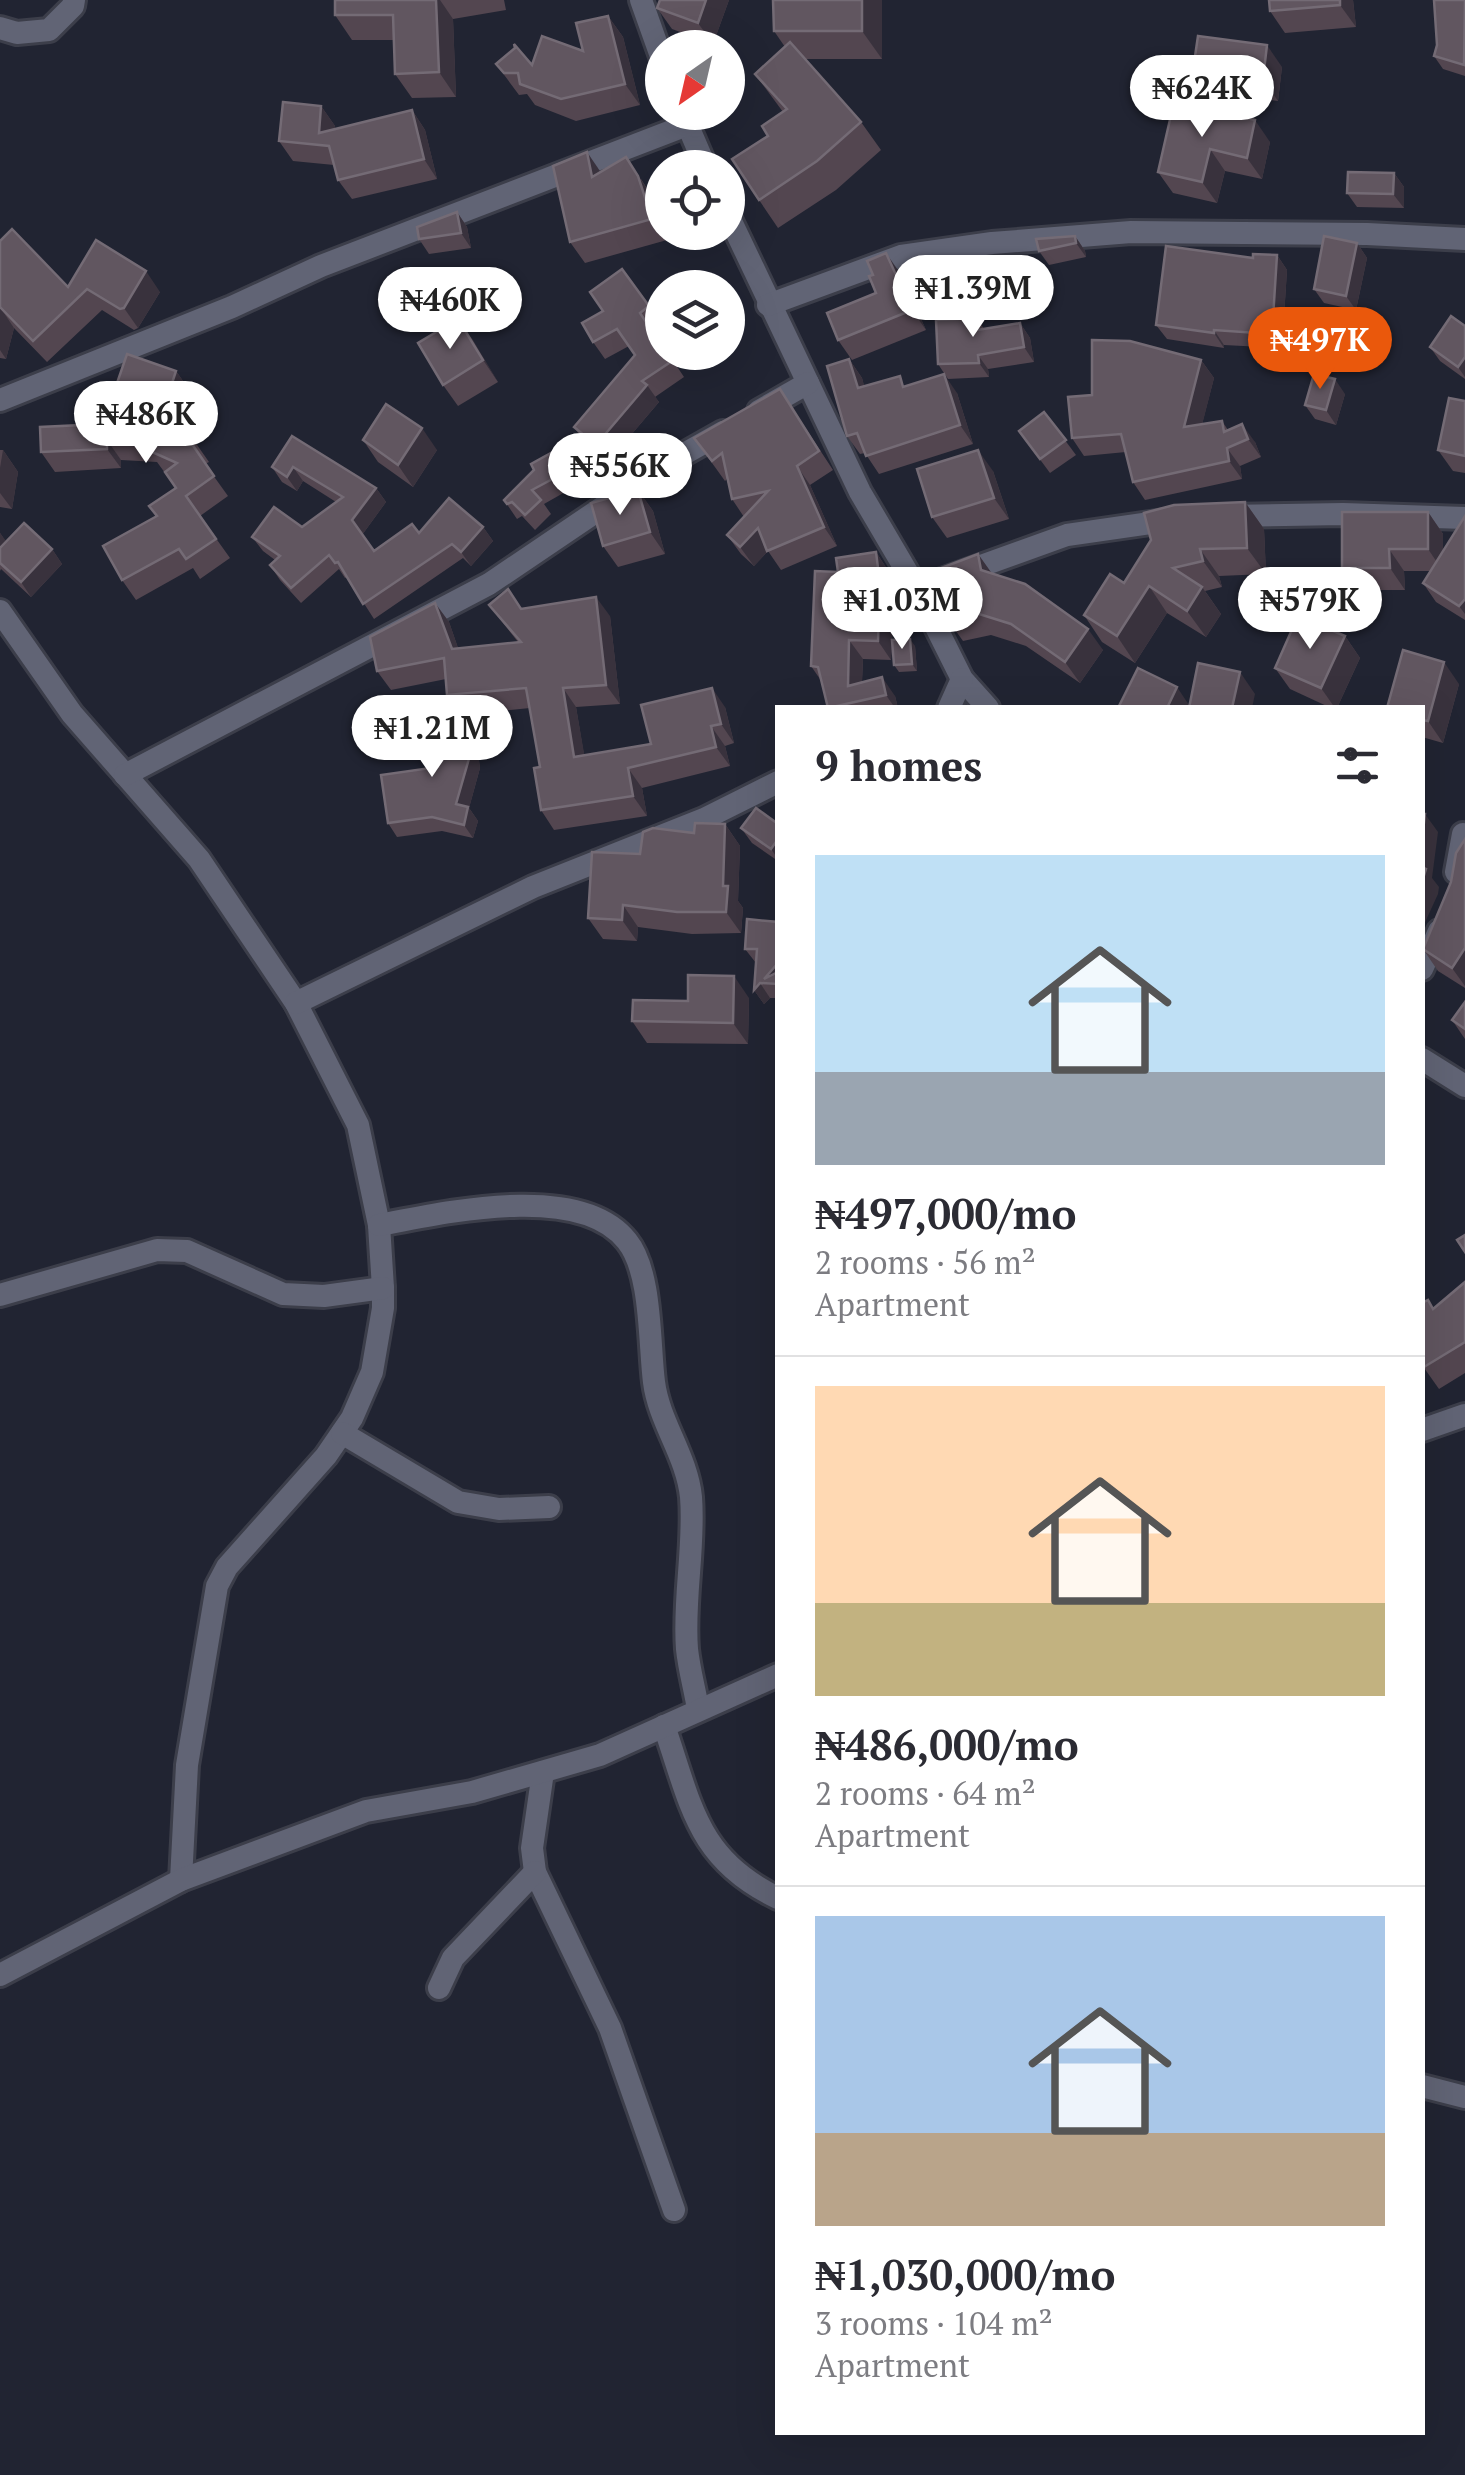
<!DOCTYPE html>
<html lang="en">
<head>
<meta charset="utf-8">
<style>
  body { margin:0; font-family:"PT Serif",serif; background:#f2f2f3; color:#2b2b33; height:100vh; display:flex; flex-direction:column; font-size:38px; white-space:nowrap }
  * { box-sizing:border-box; margin:0 }
  p { font-size:32px; color:#7c7c81 }
  .icon { flex:none; width:55px; height:55px; fill:none; stroke:currentColor; stroke-width:2; stroke-linecap:round; stroke-linejoin:round }
  .map { position:relative; flex:1; overflow:hidden }
  .drawer { position:absolute; left:775px; top:705px; width:650px; height:1730px; display:flex; flex-direction:column; background:#fff; border-radius:0px; box-shadow:0 10px 40px #0002 }
  .drawer>* { flex:none }
  .needle { width:65px; rotate:214deg }
  .controls { position:absolute; left:645px; top:30px; display:grid; gap:20px }
  .controls a { display:grid; place-items:center; width:100px; height:100px; border-radius:50%; background:#fff; box-shadow:0 10px 40px #0002; font-size:50px }
  .price { position:absolute; translate:-50% -85px; padding:0 22px; border-radius:35px; background:#fff; color:#222; font-size:32px; line-height:65px; filter:drop-shadow(0 2px 5px #0008) }
  .price::after { content:''; position:absolute; left:50%; top:60px; width:30px; height:22px; margin-left:-15px; background:inherit; clip-path:polygon(0 0,100% 0,50% 100%) }
  .price.active { background:#ea580c; color:#fff }
  ul { padding:0; list-style:none }
  li { display:grid; align-content:center; gap:20px; height:530px; padding:0 40px }
  li+li { border-top:2px solid #e1e1e2 }
  li span { display:grid; place-items:center; height:310px; border-radius:0px; color:#555 }
  li>.icon { margin-inline-start:auto }
  span .icon { width:180px; height:180px; fill:#fffc; stroke-width:1 }
  li b { font-size:42px }
  h2 { display:flex; justify-content:space-between; align-items:center; height:120px; padding:0 40px; font-size:42px }
  .map>svg:first-child { display:block }
  .lines { fill:none; stroke-linecap:round; stroke-linejoin:round }
  .minor-casing { stroke:#3c3e4a; stroke-width:28 }
  .minor { stroke:#616475; stroke-width:22 }
  .wall { fill:#534650 }
  .shaded-wall { fill:#39323d }
  .building { fill:#615660; stroke:#746b75; stroke-width:2.5 }
</style>
</head>
<body>
<div class="map">
<svg width="1465" height="2475" viewBox="0 0 1465 2475">
  <rect width="100%" height="100%" fill="#212432"/>
  <g class="lines">
    <g class="minor-casing">
      <g id="minor">
        <polyline points="641,0 662,59"/>
        <polyline points="0,28 17,33 49,30 73,6 74,0"/>
        <polyline points="682,112 706,168"/>
        <polyline points="728,215 860,492 917,589 962,679 988,708"/>
        <polyline points="768,305 901,256 992,243 1131,232 1367,234 1465,239"/>
        <polyline points="0,400 232,307 321,266 687,125"/>
        <polyline points="759,411 808,383"/>
        <polyline points="1225,516 1343,514 1465,518"/>
        <polyline points="917,589 1067,535 1178,519"/>
        <polyline points="0,611 72,714 199,859 296,1003 358,1125 379,1225 383,1288 383,1308 372,1372 352,1418 326,1456 227,1567 217,1586 187,1765 181,1880"/>
        <polyline points="949,708 962,679"/>
        <polyline points="125,775 489,584 668,463 723,432"/>
        <polyline points="1456,872 1463,834"/>
        <polyline points="1422,969 1439,931"/>
        <polyline points="296,1003 533,887 704,819 778,782"/>
        <polyline points="1422,1059 1465,1086"/>
        <path d="M 379,1225 C 443,1213 580,1181 627,1241 C 652,1272 649,1343 654,1382 C 659,1422 687,1456 691,1497 C 695,1547 683,1599 687,1649 C 689,1669 695,1690 698,1709"/>
        <polyline points="0,1295 157,1250 187,1251 283,1294 324,1296 383,1288"/>
        <polyline points="1422,1430 1465,1415"/>
        <polyline points="342,1433 458,1502 499,1509 549,1507"/>
        <path d="M 664,1726 C 691,1803 696,1859 778,1898"/>
        <polyline points="543,1772 532,1848 535,1872 610,2028 674,2210"/>
        <polyline points="0,1975 181,1880 366,1811 472,1792 600,1755 778,1675"/>
        <polyline points="439,1988 453,1958 535,1872"/>
        <polyline points="1422,2086 1465,2097"/>
      </g>
    </g>
    <use href="#minor" class="minor"/>
  </g>
  <g class="wall">
    <polygon points="335,0 504,0 506,10 453,19 456,97 412,98 395,74 394,40 352,40 335,15"/>
    <polygon points="729,0 713,44 672,29 657,8"/>
    <polygon points="882,0 882,59 805,59 861,122 881,150 836,190 778,228 759,200 768,136 783,112 755,74 785,47 774,31"/>
    <polygon points="1353,0 1356,27 1285,33 1270,11"/>
    <polygon points="1465,0 1465,76 1443,69 1434,56 1437,45"/>
    <polygon points="608,16 623,37 640,105 576,121 535,105 527,94 519,95 496,64 532,65 583,51"/>
    <polygon points="1282,67 1278,101 1208,92 1193,70"/>
    <polygon points="1174,102 1270,142 1262,179 1225,171 1217,203 1173,193 1158,172"/>
    <polygon points="321,106 335,126 334,129 412,110 425,130 437,179 352,199 338,180 334,165 293,161 279,141"/>
    <polygon points="601,172 641,179 653,198 662,228 662,232 664,232 667,240 585,263 570,242"/>
    <polygon points="1394,173 1404,187 1404,208 1357,207 1347,193"/>
    <polygon points="457,212 467,227 471,248 429,254 419,239"/>
    <polygon points="1075,236 1085,251 1086,257 1049,265 1039,251"/>
    <polygon points="0,241 68,287 160,292 138,328 134,330 102,310 47,362 14,328 6,359 0,358"/>
    <polygon points="1357,243 1367,258 1356,310 1324,303 1314,289"/>
    <polygon points="1277,255 1287,270 1282,348 1224,345 1224,348 1167,339 1156,325 1253,258"/>
    <polygon points="622,269 661,323 652,329 684,377 655,397 659,402 608,462 586,444 574,427 635,355 629,346 605,359 593,342 603,311"/>
    <polygon points="900,273 926,330 852,360 838,340 876,293"/>
    <polygon points="977,318 984,329 1020,323 1030,338 1034,362 988,369 989,377 948,379 938,364"/>
    <polygon points="458,319 498,382 458,406 443,385"/>
    <polygon points="1465,326 1465,379 1440,361 1430,347"/>
    <polygon points="849,359 862,378 864,386 907,386 957,393 973,444 879,474 865,453 860,454 847,436"/>
    <polygon points="1201,360 1214,378 1202,424 1222,421 1228,430 1255,442 1261,457 1240,466 1242,479 1145,500 1133,482 1126,452 1084,456 1072,438 1092,395"/>
    <polygon points="176,371 190,391 175,434 195,442 209,462 205,464 228,496 200,516 230,558 200,579 193,568 136,600 122,580 157,516 176,488 157,462 121,460 121,468 55,472 41,452 103,424"/>
    <polygon points="780,389 833,470 810,485 837,546 781,570 768,551 754,566 741,554 727,535 744,517 732,499 727,479 725,481 694,438"/>
    <polygon points="1345,394 1336,425 1315,419 1305,405"/>
    <polygon points="1465,401 1465,473 1453,471 1438,450"/>
    <polygon points="1044,412 1076,455 1050,473 1019,431"/>
    <polygon points="292,436 376,488 386,502 362,535 374,551 419,533 483,527 493,541 471,566 463,558 374,619 347,577 345,578 339,569 301,603 280,580 270,565 275,560 263,551 252,537 302,527 336,502 303,481 297,491 282,482 272,467"/>
    <polygon points="363,440 437,450 413,487 378,462"/>
    <polygon points="560,448 581,483 544,504 551,514 535,530 522,516 517,519 504,500"/>
    <polygon points="0,450 3,450 18,472 12,509 0,507"/>
    <polygon points="993,471 1009,519 947,538 932,517"/>
    <polygon points="638,490 653,511 665,554 618,567 603,546"/>
    <polygon points="1245,502 1264,529 1266,574 1219,576 1222,587 1205,591 1221,614 1206,637 1167,613 1135,663 1102,642 1084,615 1124,583"/>
    <polygon points="1428,512 1443,534 1443,552 1465,516 1465,620 1436,602 1423,583 1431,571 1404,571 1405,590 1357,590 1342,568"/>
    <polygon points="0,533 6,542 52,549 62,564 31,597 1,569 0,571"/>
    <polygon points="876,552 889,572 894,604 892,640 915,646 917,671 899,672 894,665 892,643 891,660 863,659 862,682 895,696 898,708 834,708 822,682 811,666 838,572"/>
    <polygon points="978,554 992,574 1103,650 1080,683 1026,646 991,635 963,641 948,620"/>
    <polygon points="435,603 449,622 458,648 518,642 489,605 610,616 620,704 576,707 584,755 651,744 725,707 734,743 725,746 730,766 642,788 647,816 554,830 541,810 540,767 530,708 461,715 447,695 446,679 391,690 377,671"/>
    <polygon points="1345,636 1360,658 1337,708 1331,708 1290,689 1275,668"/>
    <polygon points="1459,684 1443,743 1422,737 1422,708"/>
    <polygon points="475,732 480,768 469,808 478,821 473,838 442,831 397,837 388,823 438,767"/>
    <polygon points="725,824 740,846 738,901 743,908 741,933 692,934 638,927 637,941 603,939 588,918 640,854 694,833"/>
    <polygon points="778,824 778,861 752,843 741,828"/>
    <polygon points="1465,839 1465,988 1438,971 1423,949 1451,882"/>
    <polygon points="778,922 778,998 770,998 764,1004 754,990 756,963 745,949"/>
    <polygon points="749,998 748,1044 647,1043 632,1021 688,1001"/>
    <polygon points="1465,1002 1465,1039 1452,1020"/>
    <polygon points="1465,1282 1465,1373 1439,1389 1422,1365 1434,1308"/>
  </g>
  <g class="shaded-wall">
    <polygon points="436,0 440,0 453,19 456,97 439,72"/>
    <polygon points="706,0 729,0 713,44 698,23"/>
    <polygon points="862,0 882,0 882,59 862,31"/>
    <polygon points="1340,0 1353,0 1356,27 1340,5"/>
    <polygon points="608,16 623,37 640,105 625,84"/>
    <polygon points="1267,45 1282,67 1278,101 1263,79"/>
    <polygon points="321,106 335,126 333,150 319,133"/>
    <polygon points="412,110 425,130 437,179 424,159"/>
    <polygon points="1255,120 1270,142 1262,179 1247,158"/>
    <polygon points="1210,149 1225,171 1217,203 1202,182"/>
    <polygon points="587,152 602,174 592,177"/>
    <polygon points="626,157 653,198 662,228 662,232 664,232 667,240 652,219"/>
    <polygon points="1394,173 1404,187 1404,208 1393,194"/>
    <polygon points="457,212 467,227 471,248 461,233"/>
    <polygon points="1075,236 1085,251 1086,257 1076,243"/>
    <polygon points="1357,243 1367,258 1356,310 1346,296"/>
    <polygon points="886,253 900,273 926,330 912,310"/>
    <polygon points="1277,255 1287,270 1282,348 1272,334"/>
    <polygon points="146,271 160,292 138,328 124,308"/>
    <polygon points="0,307 14,328 6,359 0,350"/>
    <polygon points="458,319 473,340 498,382 483,360"/>
    <polygon points="1020,323 1030,338 1034,362 1024,347"/>
    <polygon points="1214,330 1224,345 1224,348 1214,333"/>
    <polygon points="978,355 988,369 989,377 979,363"/>
    <polygon points="1465,357 1465,377 1458,367"/>
    <polygon points="849,359 862,378 870,407 858,388"/>
    <polygon points="1201,360 1214,378 1197,445 1184,427"/>
    <polygon points="176,371 190,391 171,446 158,426"/>
    <polygon points="944,374 957,393 973,444 960,425"/>
    <polygon points="1335,379 1345,394 1336,425 1326,410"/>
    <polygon points="647,385 659,402 608,462 596,445"/>
    <polygon points="1242,424 1255,442 1261,457 1248,439"/>
    <polygon points="422,428 437,450 413,487 398,465"/>
    <polygon points="107,440 121,460 121,468 107,449"/>
    <polygon points="1227,448 1240,466 1242,479 1229,461"/>
    <polygon points="3,450 18,472 12,509 0,493 0,468"/>
    <polygon points="978,450 993,471 1009,519 994,498"/>
    <polygon points="797,466 810,485 837,546 824,527"/>
    <polygon points="293,467 303,481 297,491 287,477"/>
    <polygon points="376,488 386,502 362,535 352,520"/>
    <polygon points="638,490 653,511 665,554 650,532"/>
    <polygon points="1245,502 1264,529 1266,574 1247,548"/>
    <polygon points="1428,512 1443,534 1443,571 1428,549"/>
    <polygon points="483,527 493,541 471,566 461,552"/>
    <polygon points="758,528 771,548 754,566 740,547"/>
    <polygon points="0,533 6,541 0,563"/>
    <polygon points="52,549 62,564 31,597 21,582"/>
    <polygon points="1200,549 1219,576 1222,587 1203,561"/>
    <polygon points="1389,549 1404,571 1405,590 1390,568"/>
    <polygon points="876,552 889,572 894,604 891,660 878,641"/>
    <polygon points="978,554 993,575 981,570"/>
    <polygon points="1149,586 1167,613 1135,663 1117,636"/>
    <polygon points="1202,587 1221,614 1206,637 1187,611"/>
    <polygon points="596,597 610,616 620,704 606,685"/>
    <polygon points="1464,598 1465,600 1465,614 1459,606"/>
    <polygon points="435,603 449,622 465,668 452,649"/>
    <polygon points="1088,629 1103,650 1080,683 1065,662"/>
    <polygon points="1345,636 1360,658 1337,708 1335,708 1321,688"/>
    <polygon points="910,639 915,646 917,671 912,664"/>
    <polygon points="849,640 863,659 861,701 848,686"/>
    <polygon points="1444,662 1459,684 1443,743 1428,721"/>
    <polygon points="1240,672 1255,694 1252,708 1232,708"/>
    <polygon points="882,677 895,696 898,708 895,708 886,695"/>
    <polygon points="1177,687 1191,708 1167,708"/>
    <polygon points="563,688 576,707 588,776 574,757"/>
    <polygon points="712,688 725,707 734,743 721,724"/>
    <polygon points="465,718 475,732 480,768 469,808 478,821 473,838 464,825 456,804"/>
    <polygon points="711,726 725,746 730,766 716,747"/>
    <polygon points="628,768 642,788 647,816 633,796"/>
    <polygon points="1425,814 1438,832 1432,878 1439,887 1438,894 1422,929 1422,839"/>
    <polygon points="725,824 740,846 738,901 743,908 741,933 726,912 723,886"/>
    <polygon points="778,839 778,859 771,849"/>
    <polygon points="623,905 638,927 637,941 622,920"/>
    <polygon points="1465,948 1465,986 1452,968"/>
    <polygon points="778,963 778,984 764,979"/>
    <polygon points="734,976 749,998 748,1044 733,1023"/>
    <polygon points="760,983 770,998 764,1004 754,990"/>
  </g>
  <g class="building">
    <polygon points="335,0 436,0 439,72 395,74 393,15 335,15"/>
    <polygon points="660,0 706,0 698,23 657,8"/>
    <polygon points="773,0 862,0 862,31 774,31"/>
    <polygon points="1269,0 1340,0 1340,5 1270,11"/>
    <polygon points="1434,0 1465,0 1464,65 1434,56 1437,45"/>
    <polygon points="608,16 625,84 561,99 520,84 518,73 504,73 496,64 515,48 514,44 532,65 542,36 583,51 576,23"/>
    <polygon points="1198,36 1267,45 1263,79 1193,70"/>
    <polygon points="790,42 861,122 817,161 759,200 732,159 768,136 762,126 787,109 755,74"/>
    <polygon points="283,102 321,106 319,133 412,110 424,159 338,180 329,146 279,141"/>
    <polygon points="1174,102 1255,120 1247,158 1210,149 1202,182 1158,172"/>
    <polygon points="587,152 592,177 626,157 638,176 652,219 570,242 553,166"/>
    <polygon points="1348,172 1394,173 1393,194 1347,193"/>
    <polygon points="457,212 461,233 419,239 417,227"/>
    <polygon points="12,229 68,287 96,240 146,271 124,308 120,309 87,289 33,341 0,307 0,241"/>
    <polygon points="1075,236 1076,243 1039,251 1036,239"/>
    <polygon points="1324,236 1357,243 1346,296 1314,289"/>
    <polygon points="1166,246 1253,258 1253,254 1277,255 1272,334 1214,330 1214,333 1156,325"/>
    <polygon points="886,253 912,310 838,340 827,313 876,293 869,276 873,275 867,261"/>
    <polygon points="622,269 649,306 640,313 662,346 662,352 667,352 672,361 642,381 647,385 596,445 574,427 635,355 617,329 593,342 582,323 603,311 590,292"/>
    <polygon points="1451,316 1465,326 1465,357 1458,367 1430,347"/>
    <polygon points="977,318 977,330 1020,323 1024,347 978,355 979,363 938,364 936,320"/>
    <polygon points="458,319 483,360 443,385 418,343"/>
    <polygon points="1092,340 1130,341 1201,360 1184,427 1222,421 1224,432 1242,424 1248,439 1227,448 1229,461 1133,482 1121,434 1072,438 1068,397 1092,395"/>
    <polygon points="127,354 176,371 158,426 195,442 192,444 214,476 186,496 216,539 186,559 179,549 122,580 103,546 157,516 149,506 176,488 165,472 177,463 150,451 154,442 107,440 107,449 41,452 40,427 103,424"/>
    <polygon points="849,359 858,388 900,376 903,387 944,374 960,425 866,456 857,433 847,436 827,366"/>
    <polygon points="1314,374 1335,379 1326,410 1305,405"/>
    <polygon points="780,389 819,451 797,466 824,527 767,551 758,528 740,547 727,535 768,491 732,499 722,453 712,461 694,438"/>
    <polygon points="1449,398 1465,401 1465,456 1438,450"/>
    <polygon points="386,404 422,428 398,465 363,440"/>
    <polygon points="1044,412 1066,440 1040,459 1019,431"/>
    <polygon points="292,436 376,488 352,520 374,551 412,524 419,533 449,498 483,527 461,552 452,544 363,604 338,562 335,563 329,555 291,588 270,565 280,556 252,537 274,507 302,527 343,497 293,467 287,477 272,467"/>
    <polygon points="560,448 571,469 532,490 541,500 525,515 512,502 507,504 504,500 534,470 531,464"/>
    <polygon points="978,450 994,498 932,517 917,469"/>
    <polygon points="638,490 650,532 603,546 591,503"/>
    <polygon points="1245,502 1247,548 1200,549 1203,561 1173,568 1202,587 1187,611 1149,586 1117,636 1084,615 1110,574 1124,583 1151,540 1144,513 1174,505"/>
    <polygon points="1342,512 1428,512 1428,549 1389,549 1390,568 1342,568"/>
    <polygon points="1465,516 1465,599 1459,606 1423,583"/>
    <polygon points="24,523 52,549 21,582 0,563 0,548"/>
    <polygon points="876,552 880,584 878,641 849,640 848,686 882,677 886,695 828,708 818,667 811,666 815,571 838,572 836,558"/>
    <polygon points="978,554 981,570 1025,584 1088,629 1065,662 1011,624 976,613 948,620 936,570"/>
    <polygon points="508,589 521,609 596,597 606,685 563,688 574,757 651,744 641,705 712,688 721,724 711,726 716,747 628,768 633,796 541,810 534,768 540,767 526,688 447,695 444,658 377,671 370,637 435,603 452,649 521,642 489,605"/>
    <polygon points="1298,616 1345,636 1321,688 1275,668"/>
    <polygon points="910,639 912,664 894,665 892,640"/>
    <polygon points="1403,650 1444,662 1428,721 1422,720 1422,708 1387,708"/>
    <polygon points="1198,663 1240,672 1232,708 1189,708"/>
    <polygon points="1138,668 1177,687 1167,708 1118,708"/>
    <polygon points="465,718 470,755 456,804 468,807 464,825 432,817 388,823 381,775 438,767 431,722"/>
    <polygon points="756,808 778,824 778,839 771,849 741,828"/>
    <polygon points="1422,814 1425,814 1422,839"/>
    <polygon points="695,823 725,824 723,886 728,886 726,912 677,912 623,905 622,920 588,918 592,852 640,854 643,832 653,828 694,833"/>
    <polygon points="1465,839 1465,948 1452,968 1423,949 1451,882 1456,853"/>
    <polygon points="1422,867 1426,869 1422,882"/>
    <polygon points="747,919 778,922 778,963 764,979 778,972 778,984 760,983 754,990 757,949 745,949"/>
    <polygon points="688,975 734,976 733,1023 632,1021 633,1000 688,1001"/>
    <polygon points="1465,1002 1465,1029 1452,1020"/>
    <polygon points="1465,1235 1465,1252 1457,1240"/>
    <polygon points="1465,1282 1465,1342 1424,1367 1422,1365 1422,1303 1428,1300 1433,1309"/>
  </g>
</svg>
<div class="controls">
<a><svg class="needle" viewBox="-14 -14 28 28"><path d="M0-13l5 13h-10z" fill="#e53935"/><path d="M0 13l5-13h-10z" fill="#7c7c81"/></svg></a>
<a><svg class="icon" aria-label="locate" viewBox="0 0 24 24"><circle cx="12" cy="12" r="6"/><path d="M12 2v4M12 18v4M2 12h4M18 12h4"/></svg></a>
<a><svg class="icon" aria-label="layers" viewBox="0 0 24 24"><path d="M12 4l9 5-9 5-9-5zM3 14l9 5 9-5"/></svg></a>
</div>
<b class="price" style="left:1202px;top:140px">₦624K</b>
<b class="price" style="left:973px;top:340px">₦1.39M</b>
<b class="price" style="left:450px;top:352px">₦460K</b>
<b class="price active" style="left:1320px;top:392px">₦497K</b>
<b class="price" style="left:146px;top:466px">₦486K</b>
<b class="price" style="left:620px;top:518px">₦556K</b>
<b class="price" style="left:902px;top:652px">₦1.03M</b>
<b class="price" style="left:1310px;top:652px">₦579K</b>
<b class="price" style="left:432px;top:780px">₦1.21M</b>
<section class="drawer">
<h2>9 homes<svg class="icon" aria-label="filters" viewBox="0 0 24 24"><path d="M4 7h16M4 17h16"/><circle cx="9" cy="7" r="2"/><circle cx="15" cy="17" r="2"/></svg></h2>
<ul>
<li><span style="background:linear-gradient(#bfe0f5 70%,#9aa5b1 0)"><svg class="icon" aria-label="home" viewBox="0 0 24 24"><path d="M3 11l9-7 9 7M6 9v11h12V9"/></svg></span><div><b>₦497,000/mo</b><p>2 rooms · 56 m²</p><p>Apartment</p></div></li>
<li><span style="background:linear-gradient(#ffd9b3 70%,#c2b280 0)"><svg class="icon" aria-label="home" viewBox="0 0 24 24"><path d="M3 11l9-7 9 7M6 9v11h12V9"/></svg></span><div><b>₦486,000/mo</b><p>2 rooms · 64 m²</p><p>Apartment</p></div></li>
<li><span style="background:linear-gradient(#a9c7e8 70%,#b9a48a 0)"><svg class="icon" aria-label="home" viewBox="0 0 24 24"><path d="M3 11l9-7 9 7M6 9v11h12V9"/></svg></span><div><b>₦1,030,000/mo</b><p>3 rooms · 104 m²</p><p>Apartment</p></div></li>
</ul>
</section>
</div>
</body>
</html>
